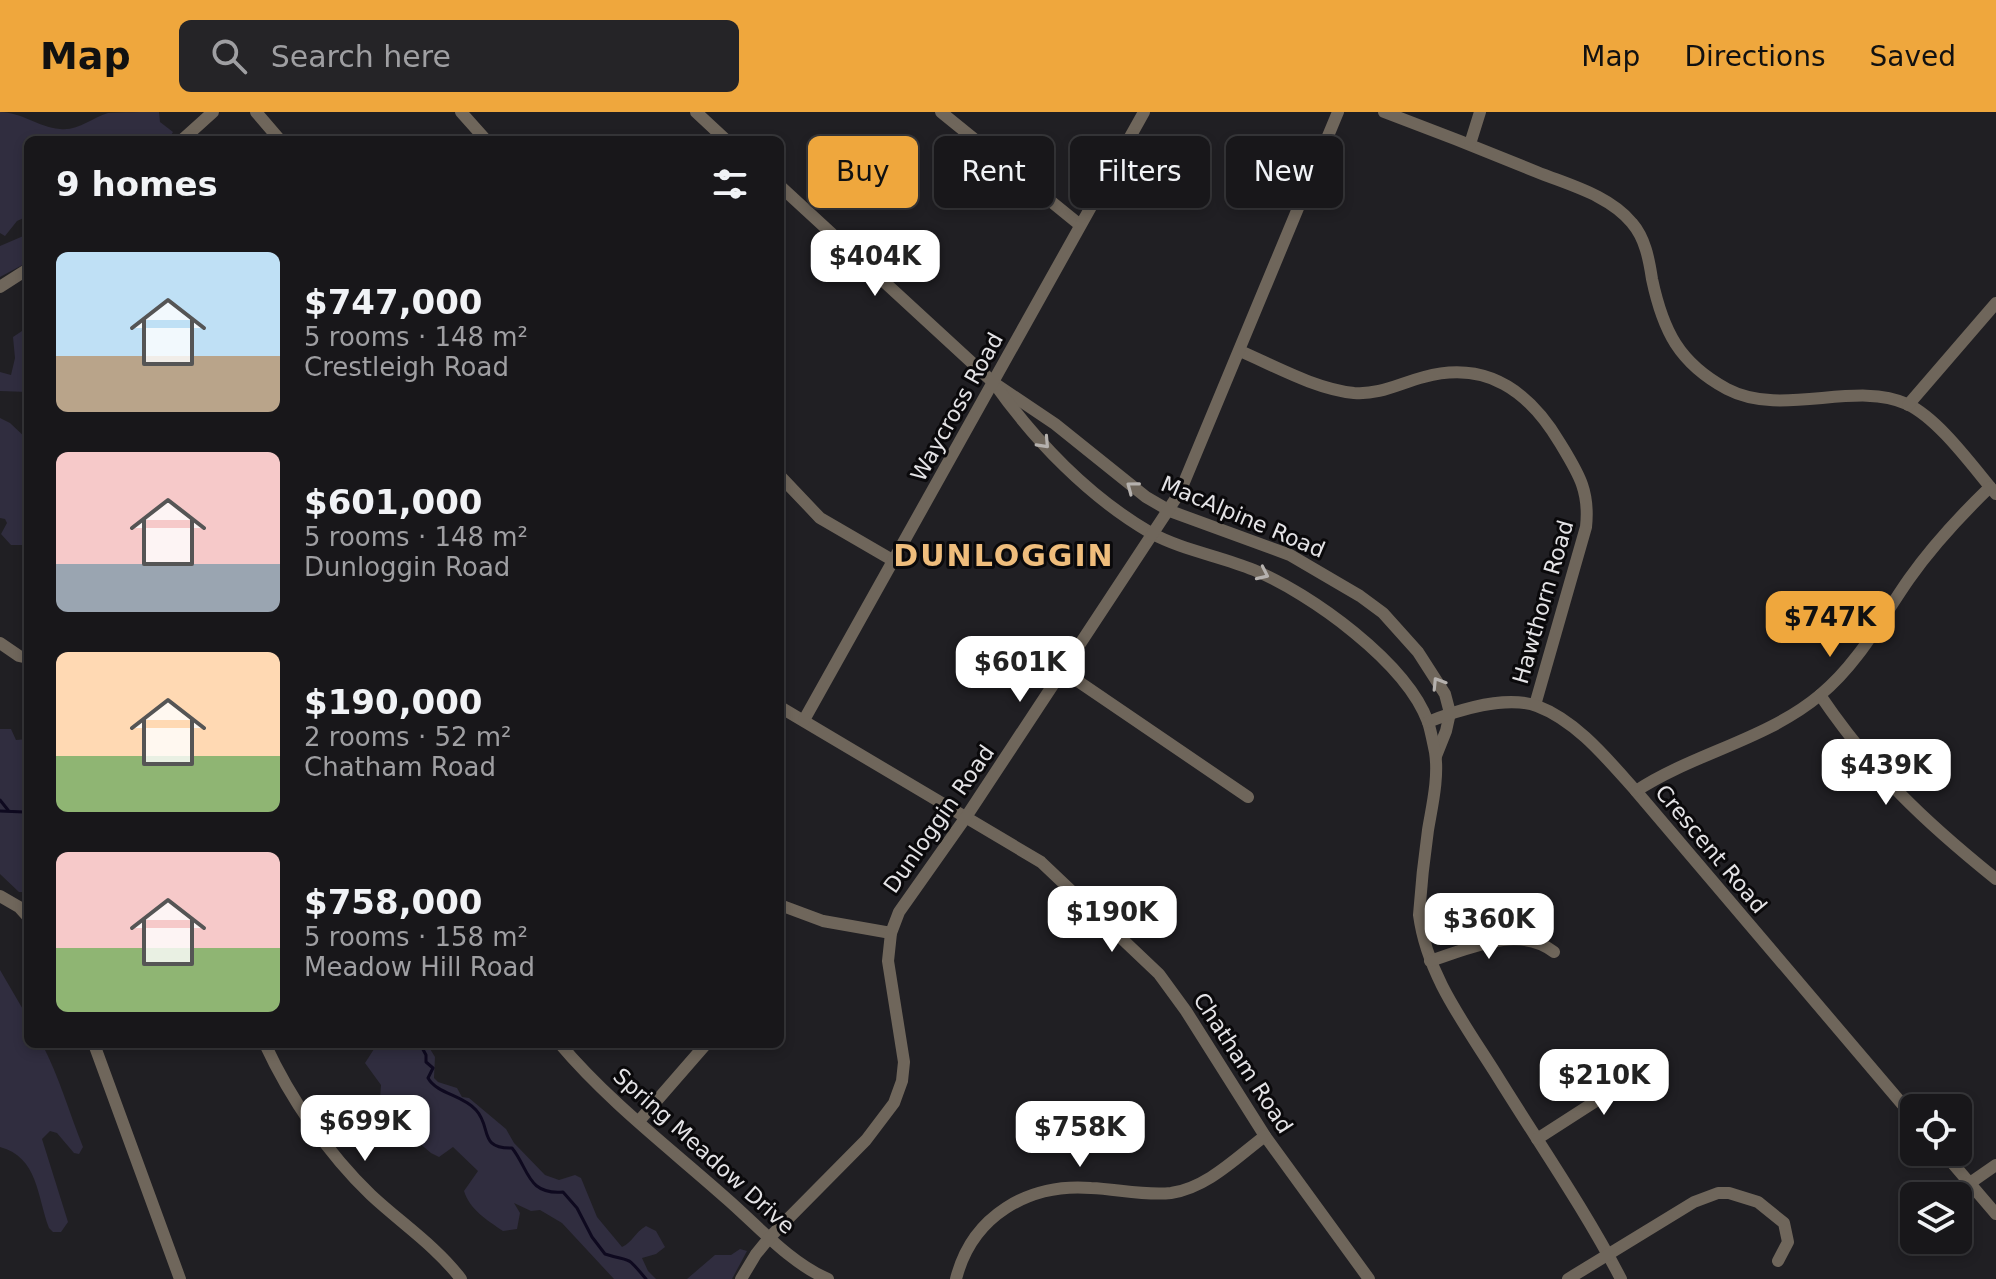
<!DOCTYPE html>
<html lang="en">
<head>
<meta charset="utf-8">
<style>
  body { margin:0; font-family:"DejaVu Sans",sans-serif; background:#252427; color:#f1f3f6; height:100vh; display:flex; flex-direction:column; font-size:30px; white-space:nowrap }
  * { box-sizing:border-box; margin:0 }
  p { font-size:26px; color:#9f9fa2 }
  .icon { flex:none; width:44px; height:44px; fill:none; stroke:currentColor; stroke-width:2; stroke-linecap:round; stroke-linejoin:round }
  .map { position:relative; flex:1; overflow:hidden }
  .sheet { position:absolute; left:24px; top:24px; width:760px; height:912px; display:flex; flex-direction:column; background:#18171a; border-radius:12px; box-shadow:0 4px 12px #0003,0 0 0 2px #363639 }
  .sheet>* { flex:none }
  .banner { position:absolute; left:808px; top:24px; width:760px; height:72px; display:flex; gap:16px }
  .buttons { position:absolute; left:1900px; top:982px; display:grid; gap:16px }
  .buttons a { display:grid; place-items:center; width:72px; height:72px; border-radius:12px; background:#18171a; box-shadow:0 4px 12px #0003,0 0 0 2px #363639; font-size:40px }
  .price { position:absolute; translate:-50% -68px; padding:0 18px; border-radius:16px; background:#fff; color:#222; font-size:26px; line-height:52px; filter:drop-shadow(0 2px 4px #0008) }
  .price::after { content:''; position:absolute; left:50%; top:48px; width:24px; height:18px; margin-left:-12px; background:inherit; clip-path:polygon(0 0,100% 0,50% 100%) }
  .price.current { background:#efa73d; color:#111 }
  ul { padding:0; list-style:none }
  li { display:flex; align-items:center; gap:24px; height:200px; padding:0 32px }
  li span { display:grid; place-items:center; flex:none; width:224px; height:160px; border-radius:12px; color:#555 }
  li>.icon { margin-inline-start:auto }
  span .icon { width:96px; height:96px; fill:#fffc; stroke-width:1 }
  li b { font-size:34px }
  h2 { display:flex; justify-content:space-between; align-items:center; height:96px; padding:0 32px; font-size:34px }
  .chip { padding:0 28px; border-radius:12px; background:#18171a; box-shadow:0 4px 12px #0003,0 0 0 2px #363639; font-size:28px; line-height:72px }
  .chip.current { background:#efa73d; color:#111 }
  header { display:flex; align-items:center; gap:48px; box-sizing:border-box; height:112px; padding:0 40px; background:#efa73d; color:#111 }
  header strong { font-size:38px }
  nav { display:flex; gap:44px; margin-inline-start:auto; font-size:28px }
  .search { width:560px; height:72px; background:#252427; display:flex; align-items:center; gap:20px; box-sizing:border-box; padding:0 28px; border-radius:12px; color:#9f9fa2; font-size:30px }
  .map>svg:first-child { display:block }
  .green { fill:#302d3f }
  .lines { fill:none; stroke-linecap:round; stroke-linejoin:round }
  .stream { stroke:#0e091f; stroke-width:3 }
  .minor { stroke:#6f665b; stroke-width:12 }
  .oneway { stroke:#b5b1ae }
  .labels { text-anchor:middle; dominant-baseline:central; stroke-width:6; stroke-linejoin:round; paint-order:stroke }
  .street-label { font-size:22px; fill:#e4e3e6; stroke:#0a090b }
  .district-label { font-size:30px; font-weight:bold; letter-spacing:2px; fill:#efbd7c; stroke:#0a090b }
</style>
</head>
<body>
<header>
<strong>Map</strong>
<div class="search"><svg class="icon" aria-label="search" viewBox="0 0 24 24"><circle cx="10" cy="10" r="6"/><path d="M15 15l6 6"/></svg>Search here</div>
<nav><a>Map</a><a>Directions</a><a>Saved</a></nav>
</header>
<div class="map">
<svg width="1996" height="1167" viewBox="0 0 1996 1167">
  <rect width="100%" height="100%" fill="#201f23"/>
  <g class="green">
    <path d="M 0,0 C 21,0 38,15 60,17 C 79,19 91,6 108,1 C 122,0 143,0 159,0 L 160,10 L 173,20 L 168,28 L 28,28 L 28,104 L 17,109 L 5,124 L 0,121 Z"/>
    <polygon points="28,122 28,150 0,165 0,134"/>
    <polygon points="28,215 28,280 0,279 0,260 11,263 15,246 13,225"/>
    <polygon points="0,306 10,311 28,328 28,443 22,433 11,433 1,422 7,411 5,407 0,406"/>
    <polygon points="0,617 11,617 16,628 28,627 28,780 19,780 0,762"/>
    <path d="M 0,858 L 28,906 L 28,932 L 42,932 C 59,964 69,1000 83,1035 L 79,1042 L 74,1041 L 57,1021 L 50,1019 L 42,1027 L 68,1110 L 61,1120 L 53,1120 L 49,1116 C 37,1084 38,1045 0,1035 Z"/>
    <path d="M 373,932 L 427,932 L 435,945 L 434,966 L 438,970 L 457,976 L 462,985 L 469,986 L 506,1017 L 514,1031 L 545,1063 L 559,1068 L 575,1063 L 581,1066 L 597,1105 L 622,1135 C 633,1130 634,1121 646,1114 L 656,1119 L 665,1135 L 656,1142 L 642,1146 L 648,1159 L 656,1167 L 614,1167 L 562,1111 L 540,1098 L 531,1099 L 514,1091 L 520,1101 L 517,1117 L 503,1119 C 487,1108 470,1098 464,1079 L 478,1059 L 453,1035 L 439,1045 L 431,1041 L 386,1003 L 380,987 L 381,973 L 365,951 L 374,937 Z"/>
    <polygon points="740,1137 747,1139 732,1167 687,1167 715,1143 731,1143"/>
  </g>
  <g class="lines">
    <g class="stream">
      <polyline points="0,688 8,698"/>
      <polyline points="0,699 24,700 28,697"/>
      <path d="M 420,932 L 426,943 L 426,950 L 433,956 L 428,966 C 437,982 463,983 476,998 C 492,1015 478,1037 512,1036 C 529,1057 527,1083 563,1080 L 577,1096 L 592,1125 L 605,1142 C 633,1151 625,1142 646,1167"/>
    </g>
    <g class="minor">
      <polyline points="256,0 280,28"/>
      <polyline points="461,0 486,28"/>
      <polyline points="696,0 726,28"/>
      <polyline points="941,0 1080,113"/>
      <path d="M 1384,0 C 1435,19 1486,39 1537,60 C 1569,73 1609,83 1632,111 C 1645,126 1649,147 1652,167 C 1663,219 1679,251 1727,277 C 1782,306 1855,268 1907,292 C 1939,307 1973,355 1996,382"/>
      <polyline points="182,28 213,0"/>
      <polyline points="1470,32 1480,0"/>
      <polyline points="780,74 994,271 1055,312 1146,385 1170,399 1290,443 1360,484 1383,501 1418,540 1445,582 1450,601 1446,619 1436,644"/>
      <polyline points="0,175 28,157"/>
      <path d="M 1240,239 C 1275,254 1315,277 1354,281 C 1380,283 1400,271 1424,265 C 1487,248 1529,279 1560,331 C 1578,361 1590,378 1586,415 L 1535,593"/>
      <path d="M 994,271 C 1035,329 1089,385 1151,421 C 1182,438 1220,444 1254,458 C 1311,482 1406,550 1428,610 C 1431,619 1433,631 1435,640 C 1439,665 1432,694 1428,718 C 1424,746 1421,774 1419,803 C 1427,863 1464,911 1496,962 C 1538,1030 1584,1096 1621,1167"/>
      <polyline points="1908,293 1996,191"/>
      <polyline points="780,364 820,406 894,449"/>
      <polyline points="0,531 19,544 28,546"/>
      <polyline points="1063,559 1248,685"/>
      <path d="M 1820,583 C 1873,661 1924,709 1996,767"/>
      <polyline points="780,595 1041,750 1159,862 1186,899 1265,1024 1369,1167"/>
      <polyline points="804,608 1144,0"/>
      <path d="M 1428,610 C 1458,598 1506,583 1537,594 C 1577,609 1608,648 1636,679 L 1914,1006"/>
      <path d="M 1636,679 C 1694,641 1766,628 1820,583 C 1859,551 1881,507 1909,467 C 1933,433 1960,404 1990,375"/>
      <polyline points="0,784 19,795 28,805"/>
      <polyline points="780,793 823,809 891,821"/>
      <path d="M 1430,849 C 1468,837 1518,812 1554,840"/>
      <polyline points="94,932 180,1167"/>
      <path d="M 265,932 C 290,986 328,1042 371,1083 C 401,1111 436,1134 461,1167"/>
      <path d="M 560,932 C 609,990 671,1037 727,1087 C 758,1114 790,1151 828,1167"/>
      <polyline points="639,1009 706,932"/>
      <polyline points="1537,1027 1652,953"/>
      <polyline points="1943,1040 1996,1102"/>
      <polyline points="1970,1071 1996,1053"/>
      <polyline points="741,1167 756,1142 770,1125 866,1028 894,991 902,969 904,950 888,849 891,821 899,800 966,705 1180,380 1338,0"/>
      <path d="M 956,1167 C 972,1104 1028,1071 1091,1076 C 1117,1077 1145,1084 1171,1081 C 1207,1076 1237,1045 1265,1024"/>
      <polyline points="1568,1167 1694,1090 1718,1081 1729,1081 1758,1090 1784,1111 1788,1130 1778,1149"/>
    </g>
  </g>
  <defs><path id="oneway-chevron" d="M-2-3.5L2.5 0L-2 3.5" fill="none" stroke-width="1.6" stroke-linecap="round" stroke-linejoin="round" transform="scale(2)"/></defs>
  <g class="oneway">
    <use href="#oneway-chevron" transform="translate(1044 331) rotate(47)"/>
    <use href="#oneway-chevron" transform="translate(1132 375) rotate(-143)"/>
    <use href="#oneway-chevron" transform="translate(1263 462) rotate(25)"/>
    <use href="#oneway-chevron" transform="translate(1438 571) rotate(-122)"/>
  </g>
  <g class="labels">
    <g class="street-label">
      <text transform="translate(957 295) rotate(-61)">Waycross Road</text>
      <text transform="translate(1243 405) rotate(23)">MacAlpine Road</text>
      <text transform="translate(1543 490) rotate(-74)">Hawthorn Road</text>
      <text transform="translate(939 707) rotate(-55)">Dunloggin Road</text>
      <text transform="translate(1711 737) rotate(50)">Crescent Road</text>
      <text transform="translate(1243 951) rotate(57)">Chatham Road</text>
      <text transform="translate(704 1039) rotate(42)">Spring Meadow Drive</text>
    </g>
    <g class="district-label">
      <text x="1004" y="443">DUNLOGGIN</text>
    </g>
  </g>
</svg>
<div class="buttons">
<a><svg class="icon" aria-label="locate" viewBox="0 0 24 24"><circle cx="12" cy="12" r="6"/><path d="M12 2v4M12 18v4M2 12h4M18 12h4"/></svg></a>
<a><svg class="icon" aria-label="layers" viewBox="0 0 24 24"><path d="M12 4l9 5-9 5-9-5zM3 14l9 5 9-5"/></svg></a>
</div>
<b class="price" style="left:875px;top:186px">$404K</b>
<b class="price current" style="left:1830px;top:547px">$747K</b>
<b class="price" style="left:1020px;top:592px">$601K</b>
<b class="price" style="left:1886px;top:695px">$439K</b>
<b class="price" style="left:1112px;top:842px">$190K</b>
<b class="price" style="left:1489px;top:849px">$360K</b>
<b class="price" style="left:1604px;top:1005px">$210K</b>
<b class="price" style="left:365px;top:1051px">$699K</b>
<b class="price" style="left:1080px;top:1057px">$758K</b>
<div class="banner">
<a class="chip current">Buy</a>
<a class="chip">Rent</a>
<a class="chip">Filters</a>
<a class="chip">New</a>
</div>
<section class="sheet">
<h2>9 homes<svg class="icon" aria-label="filters" viewBox="0 0 24 24"><path d="M4 7h16M4 17h16"/><circle cx="9" cy="7" r="2"/><circle cx="15" cy="17" r="2"/></svg></h2>
<ul>
<li><span style="background:linear-gradient(#bfe0f5 65%,#b9a48a 0)"><svg class="icon" aria-label="home" viewBox="0 0 24 24"><path d="M3 11l9-7 9 7M6 9v11h12V9"/></svg></span><div><b>$747,000</b><p>5 rooms · 148 m²</p><p>Crestleigh Road</p></div></li>
<li><span style="background:linear-gradient(#f6c9c9 70%,#9aa5b1 0)"><svg class="icon" aria-label="home" viewBox="0 0 24 24"><path d="M3 11l9-7 9 7M6 9v11h12V9"/></svg></span><div><b>$601,000</b><p>5 rooms · 148 m²</p><p>Dunloggin Road</p></div></li>
<li><span style="background:linear-gradient(#ffd9b3 65%,#8fb573 0)"><svg class="icon" aria-label="home" viewBox="0 0 24 24"><path d="M3 11l9-7 9 7M6 9v11h12V9"/></svg></span><div><b>$190,000</b><p>2 rooms · 52 m²</p><p>Chatham Road</p></div></li>
<li><span style="background:linear-gradient(#f6c9c9 60%,#8fb573 0)"><svg class="icon" aria-label="home" viewBox="0 0 24 24"><path d="M3 11l9-7 9 7M6 9v11h12V9"/></svg></span><div><b>$758,000</b><p>5 rooms · 158 m²</p><p>Meadow Hill Road</p></div></li>
</ul>
</section>
</div>
</body>
</html>
